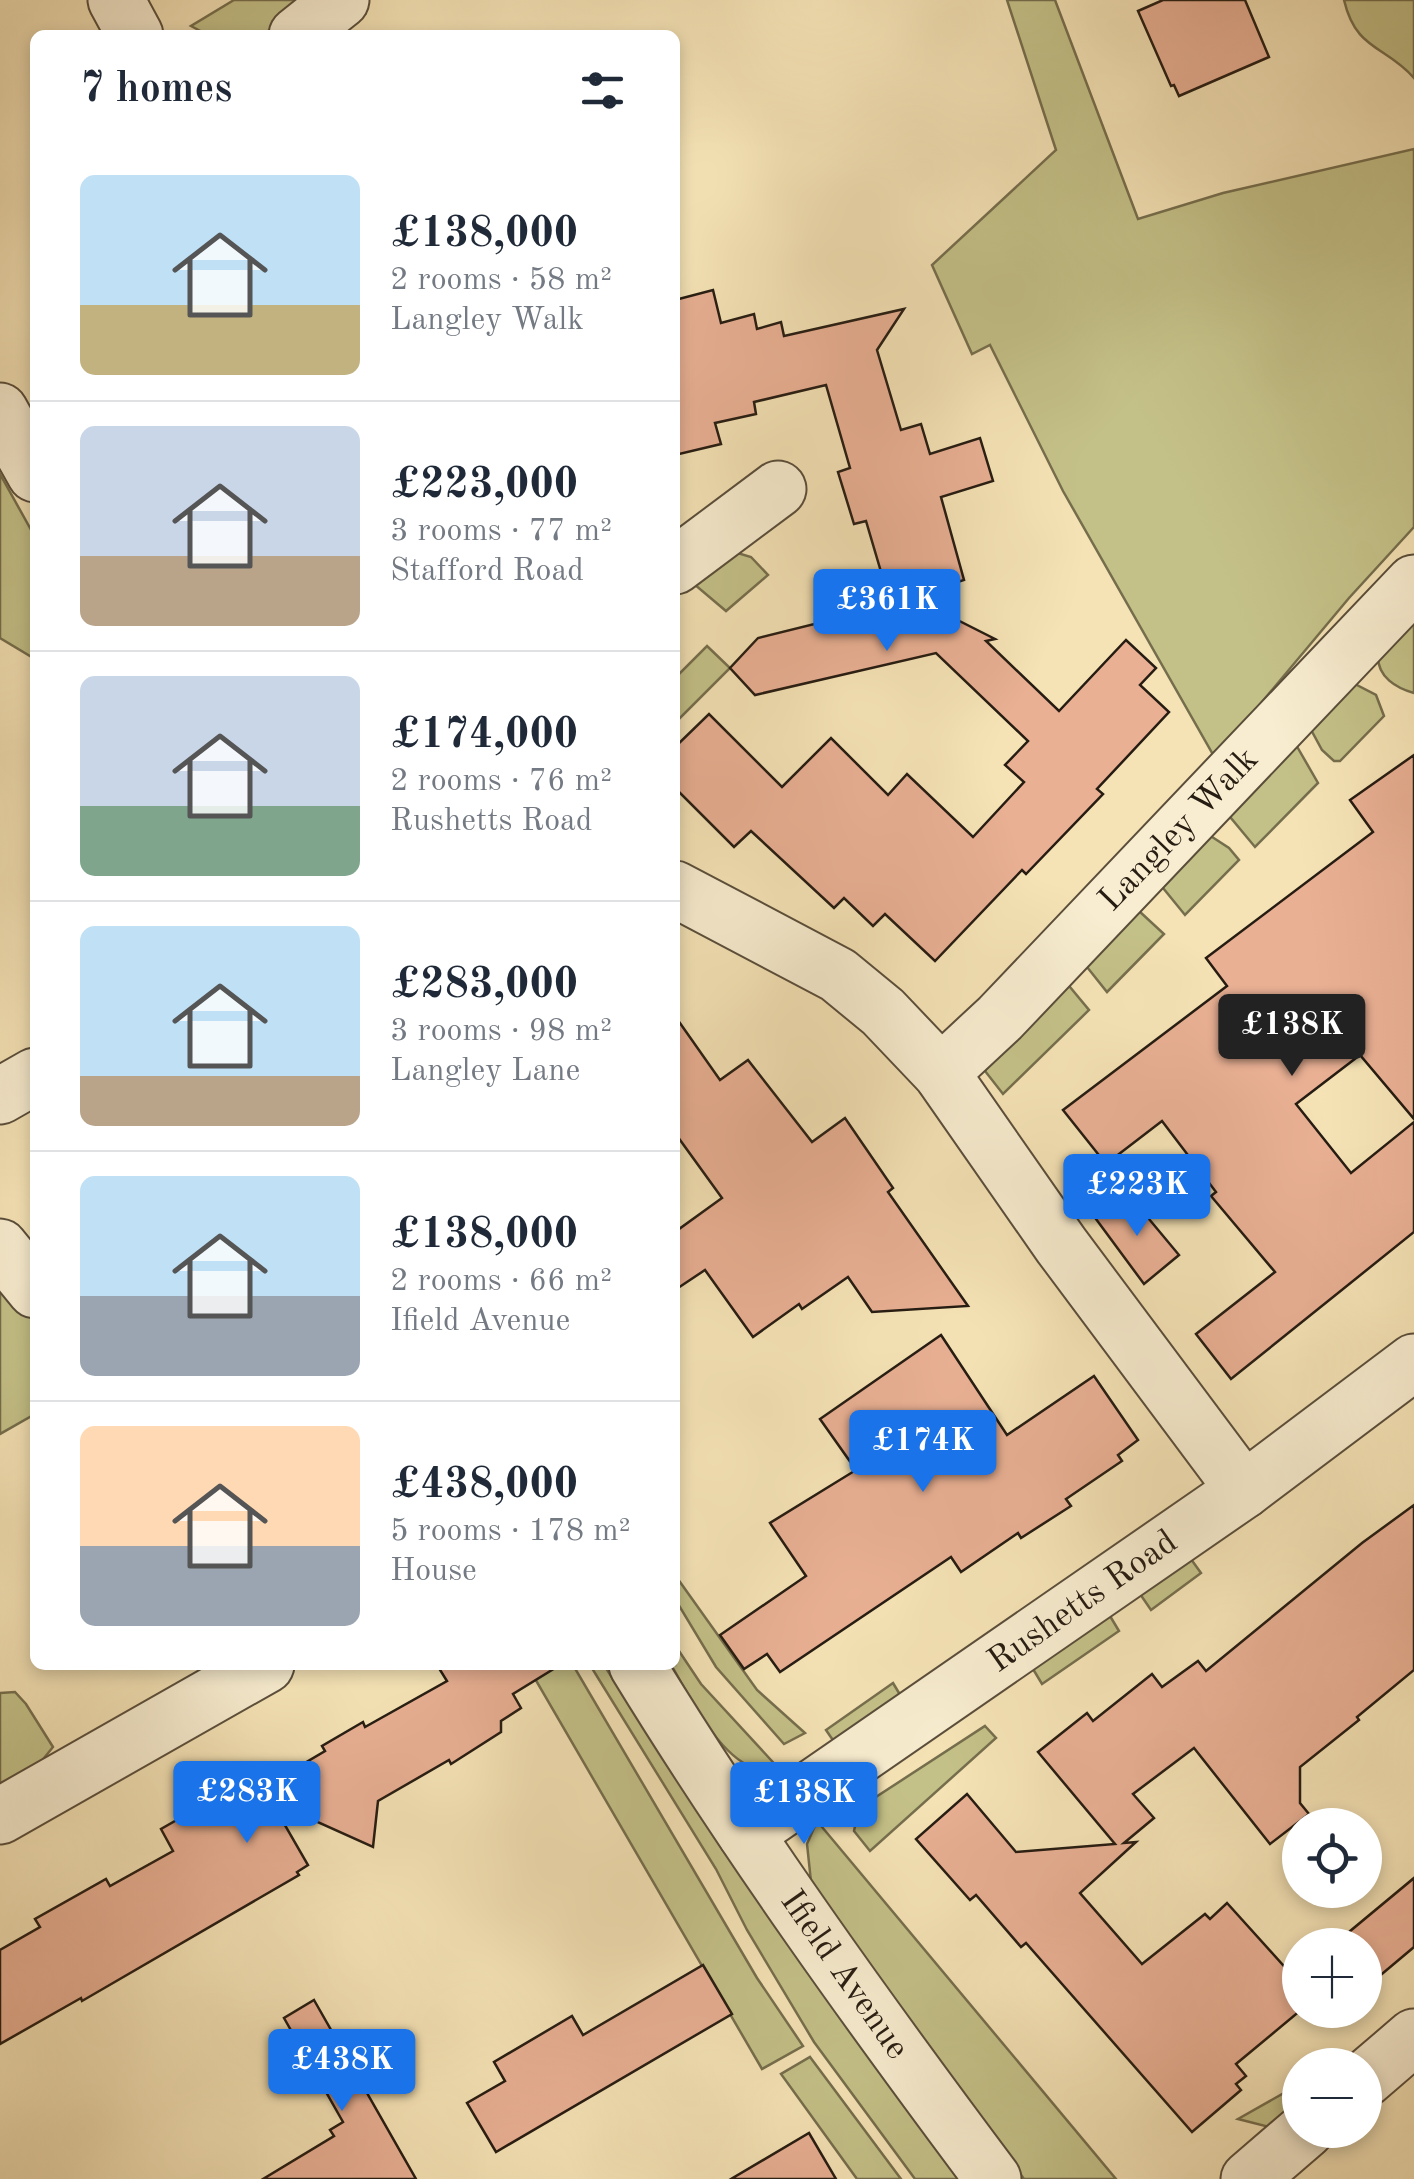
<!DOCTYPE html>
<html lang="en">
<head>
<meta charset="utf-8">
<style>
  body { margin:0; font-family:"Old Standard TT",serif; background:#f6f6f7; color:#1f2937; height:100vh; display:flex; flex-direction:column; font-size:38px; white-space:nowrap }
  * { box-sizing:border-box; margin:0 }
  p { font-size:32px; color:#747a83 }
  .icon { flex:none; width:55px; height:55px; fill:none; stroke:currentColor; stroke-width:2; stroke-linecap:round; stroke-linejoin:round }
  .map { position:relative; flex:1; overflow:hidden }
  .drawer { position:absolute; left:30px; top:30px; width:650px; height:1640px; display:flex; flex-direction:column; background:#fff; border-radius:15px; box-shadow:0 5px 15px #0003 }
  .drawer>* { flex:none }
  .tools { position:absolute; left:1282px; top:1808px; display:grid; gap:20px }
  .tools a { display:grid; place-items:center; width:100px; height:100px; border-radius:50%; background:#fff; box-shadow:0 5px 15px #0003; font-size:50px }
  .price { position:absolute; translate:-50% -85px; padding:0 22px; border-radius:10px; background:#1a73e8; color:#fff; font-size:32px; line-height:65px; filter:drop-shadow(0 2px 5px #0008) }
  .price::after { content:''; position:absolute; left:50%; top:60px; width:30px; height:22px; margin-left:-15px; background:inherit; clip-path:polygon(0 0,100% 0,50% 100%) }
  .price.selected { background:#222; color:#fff }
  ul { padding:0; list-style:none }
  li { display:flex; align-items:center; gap:30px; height:250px; padding:0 50px }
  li+li { border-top:2px solid #e0e1e3 }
  li span { display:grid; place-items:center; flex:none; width:280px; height:200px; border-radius:15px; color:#555 }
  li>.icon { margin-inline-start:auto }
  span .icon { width:120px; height:120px; fill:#fffc; stroke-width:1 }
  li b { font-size:42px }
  h2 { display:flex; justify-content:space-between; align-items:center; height:120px; padding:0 50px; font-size:42px }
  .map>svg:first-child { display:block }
  .green { fill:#c4c188; stroke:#756e4d; stroke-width:2.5 }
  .building { fill:#e9b094; stroke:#261c12; stroke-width:2.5 }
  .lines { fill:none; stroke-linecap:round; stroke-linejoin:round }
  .minor-casing { stroke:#5a4e3b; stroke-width:59 }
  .minor { stroke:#f8edd0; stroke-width:55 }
  .labels { text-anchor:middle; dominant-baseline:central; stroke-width:9; stroke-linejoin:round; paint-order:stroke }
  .street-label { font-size:35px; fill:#261c12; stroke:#f8edd0 }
</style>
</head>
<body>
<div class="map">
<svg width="1414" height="2179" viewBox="0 0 1414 2179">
  <rect width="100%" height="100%" fill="#f5e3b6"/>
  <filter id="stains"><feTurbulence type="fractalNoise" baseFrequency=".002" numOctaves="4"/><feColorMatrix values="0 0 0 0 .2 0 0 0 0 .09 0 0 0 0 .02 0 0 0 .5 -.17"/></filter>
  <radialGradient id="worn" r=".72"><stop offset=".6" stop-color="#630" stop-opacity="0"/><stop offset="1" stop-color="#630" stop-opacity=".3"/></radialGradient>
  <g class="green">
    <polygon points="234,0 314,0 262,35 208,35 191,26"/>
    <polygon points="1007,0 1055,0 1138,219 1223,193 1414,149 1414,527 1349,598 1215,758 1063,491 990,345 972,354 932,265 1056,150"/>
    <path d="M 1344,0 L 1414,0 L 1414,78 C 1385,45 1356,51 1344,0 Z"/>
    <polygon points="0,474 35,537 35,659 0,638"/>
    <polygon points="731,551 751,557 768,575 726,611 688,579"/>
    <path d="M 1414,618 L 1414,693 C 1396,688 1378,677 1378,657 Z"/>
    <polygon points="707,646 730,668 675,723 675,678"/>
    <polygon points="1353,683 1376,695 1384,716 1340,761 1334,761 1322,750 1309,726"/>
    <polygon points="1295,743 1318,783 1255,847 1226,812"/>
    <polygon points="1206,833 1229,848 1239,860 1185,915 1159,883"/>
    <polygon points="1139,911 1164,934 1107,992 1083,962"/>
    <polygon points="1065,981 1089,1010 1003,1094 985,1071 996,1052"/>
    <polygon points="6,1290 35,1317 35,1414 0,1434 0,1294"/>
    <polygon points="1188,1555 1201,1573 1151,1610 1138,1591"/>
    <polygon points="675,1575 757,1690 805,1733 784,1744 716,1667 675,1599"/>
    <polygon points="1107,1611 1119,1631 1042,1684 1030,1664"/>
    <path d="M 675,1645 L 701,1684 L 782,1772 C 728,1780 694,1703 671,1665 L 675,1665 Z"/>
    <polygon points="527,1665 573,1665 757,1978 803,2046 762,2069"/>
    <polygon points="590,1665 604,1665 667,1763 961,2179 915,2179 814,2042 747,1930 716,1869"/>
    <polygon points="893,1683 905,1703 839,1749 826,1730"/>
    <polygon points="15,1692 26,1704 53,1747 35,1769 0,1789 0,1693"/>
    <polygon points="985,1726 996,1738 870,1851 854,1831 859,1808"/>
    <polygon points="817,1821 1116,2179 1024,2179 812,1891 807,1844"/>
    <polygon points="810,2057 901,2179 857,2179 781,2074"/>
    <polygon points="1300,2084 1300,2108 1269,2127 1238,2119"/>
  </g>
  <g class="building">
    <polygon points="1163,0 1245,0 1269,57 1179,96 1174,85 1171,86 1138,11"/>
    <polygon points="713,290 721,323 754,314 757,329 781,322 784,336 904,309 877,350 901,430 921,424 930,454 980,438 993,481 941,497 964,580 912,597 995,639 986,641 1059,711 1126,640 1156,668 1140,685 1169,712 1097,789 1103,794 1026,874 1022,870 935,961 885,914 873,926 844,898 834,908 751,831 734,847 675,788 675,747 709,714 782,787 831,738 888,795 907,774 973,837 1024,782 1005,765 1028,741 936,653 755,695 730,668 758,638 887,606 861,581 867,573 884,582 866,521 854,524 838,472 850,468 826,385 754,402 756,414 715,423 721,444 675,455 675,300"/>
    <polygon points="1414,755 1414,1119 1360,1055 1296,1104 1351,1173 1414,1122 1414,1232 1231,1379 1196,1334 1275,1272 1211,1196 1216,1192 1162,1121 1106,1164 1063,1110 1227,986 1206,958 1373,832 1350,800"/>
    <polygon points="675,1016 720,1080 748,1060 812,1142 845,1118 893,1188 888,1192 968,1306 872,1312 848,1277 802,1309 799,1304 753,1337 705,1270 675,1290 675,1232 722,1198 675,1133"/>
    <polygon points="1129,1195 1179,1255 1144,1284 1096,1219"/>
    <polygon points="941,1335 1007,1435 1094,1376 1138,1440 1118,1455 1122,1461 1066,1499 1071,1506 1021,1538 1018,1533 961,1572 951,1557 780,1672 767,1654 744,1669 720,1635 806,1576 770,1523 856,1470 820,1419"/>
    <polygon points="1414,1505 1414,1670 1357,1717 1359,1720 1300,1767 1300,1803 1309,1814 1270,1844 1194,1748 1133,1794 1154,1818 1124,1843 1136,1842 1080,1893 1142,1964 1205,1914 1210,1919 1227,1903 1300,1984 1301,2010 1236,2064 1246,2076 1236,2084 1241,2090 1192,2132 1026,1943 1021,1947 976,1895 970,1900 916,1839 967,1794 1016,1852 1115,1844 1038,1752 1087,1713 1093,1721 1152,1674 1162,1687 1198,1661 1206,1671 1362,1543"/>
    <polygon points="437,1665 560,1665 513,1694 521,1708 501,1721 501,1732 451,1764 449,1760 378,1801 373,1847 271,1801 308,1865 297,1872 299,1875 82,2001 81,1998 0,2044 0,1950 40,1927 35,1919 106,1879 110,1886 173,1851 161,1829 219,1796 227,1809 325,1751 322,1746 363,1722 365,1727 447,1681"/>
    <polygon points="1414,1878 1414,1947 1376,1979 1365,1964 1365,1945 1350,1945 1343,1937"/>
    <polygon points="703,1965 732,2014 496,2152 467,2103 505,2081 494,2062 572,2016 583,2035"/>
    <polygon points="314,2000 416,2179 263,2179 334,2136 330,2130 343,2122 284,2018"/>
    <polygon points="809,2133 836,2179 731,2179"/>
  </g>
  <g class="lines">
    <g class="minor-casing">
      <g id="minor">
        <polyline points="116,0 135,35"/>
        <polyline points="297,35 341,0"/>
        <polyline points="0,411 35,474"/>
        <polyline points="675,566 778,489"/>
        <polyline points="675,889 838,975 883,1012 941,1073 1061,1245 1244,1490"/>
        <polyline points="941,1073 1000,1018 1414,583"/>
        <polyline points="0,1096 35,1076"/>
        <polyline points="0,1247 35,1290"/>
        <path d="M 637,1665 C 746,1843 868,2012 993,2179"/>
        <polyline points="0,1816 266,1665"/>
        <polyline points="746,1834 1244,1490 1414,1362"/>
        <polyline points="1365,2079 1414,2037"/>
        <polyline points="1249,2179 1306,2130"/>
      </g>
    </g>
    <use href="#minor" class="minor"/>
  </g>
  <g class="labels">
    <g class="street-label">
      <text transform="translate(1179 830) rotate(-46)">Langley Walk</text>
      <text transform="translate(1083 1602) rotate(-35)">Rushetts Road</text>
      <text transform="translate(844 1975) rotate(55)">Ifield Avenue</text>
    </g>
  </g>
  <rect width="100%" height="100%" filter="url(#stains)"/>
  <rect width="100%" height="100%" fill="url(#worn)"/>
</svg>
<div class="tools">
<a><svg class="icon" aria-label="locate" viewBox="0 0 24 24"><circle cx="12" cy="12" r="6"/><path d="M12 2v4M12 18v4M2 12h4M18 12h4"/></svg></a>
<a>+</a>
<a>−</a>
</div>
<b class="price" style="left:887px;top:654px">£361K</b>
<b class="price selected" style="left:1292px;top:1079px">£138K</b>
<b class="price" style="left:1137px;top:1239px">£223K</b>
<b class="price" style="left:923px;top:1495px">£174K</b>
<b class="price" style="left:247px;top:1846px">£283K</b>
<b class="price" style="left:804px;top:1847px">£138K</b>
<b class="price" style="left:342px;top:2114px">£438K</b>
<section class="drawer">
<h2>7 homes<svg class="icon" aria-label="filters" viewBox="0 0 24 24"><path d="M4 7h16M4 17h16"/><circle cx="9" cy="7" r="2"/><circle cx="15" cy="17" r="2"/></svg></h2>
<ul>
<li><span style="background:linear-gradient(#bfe0f5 65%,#c2b280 0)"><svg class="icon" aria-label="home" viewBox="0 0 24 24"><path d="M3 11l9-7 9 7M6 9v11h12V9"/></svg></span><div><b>£138,000</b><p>2 rooms · 58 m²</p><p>Langley Walk</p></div></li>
<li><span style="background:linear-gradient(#c9d6e8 65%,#b9a48a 0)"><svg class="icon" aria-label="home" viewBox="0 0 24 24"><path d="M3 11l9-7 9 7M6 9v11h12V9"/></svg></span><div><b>£223,000</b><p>3 rooms · 77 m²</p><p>Stafford Road</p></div></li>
<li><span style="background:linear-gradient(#c9d6e8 65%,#7fa58c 0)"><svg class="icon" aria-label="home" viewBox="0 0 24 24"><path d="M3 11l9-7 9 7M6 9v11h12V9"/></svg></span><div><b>£174,000</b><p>2 rooms · 76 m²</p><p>Rushetts Road</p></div></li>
<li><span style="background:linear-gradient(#bfe0f5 75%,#b9a48a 0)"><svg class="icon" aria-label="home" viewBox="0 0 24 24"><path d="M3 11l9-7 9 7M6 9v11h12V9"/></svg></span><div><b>£283,000</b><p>3 rooms · 98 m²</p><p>Langley Lane</p></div></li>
<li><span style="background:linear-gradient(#bfe0f5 60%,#9aa5b1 0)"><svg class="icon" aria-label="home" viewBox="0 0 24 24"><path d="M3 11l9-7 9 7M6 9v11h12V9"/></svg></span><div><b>£138,000</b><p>2 rooms · 66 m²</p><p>Ifield Avenue</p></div></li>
<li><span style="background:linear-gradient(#ffd9b3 60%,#9aa5b1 0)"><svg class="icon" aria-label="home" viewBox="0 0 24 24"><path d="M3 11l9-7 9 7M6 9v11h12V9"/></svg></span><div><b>£438,000</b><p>5 rooms · 178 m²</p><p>House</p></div></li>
</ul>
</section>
</div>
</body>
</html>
